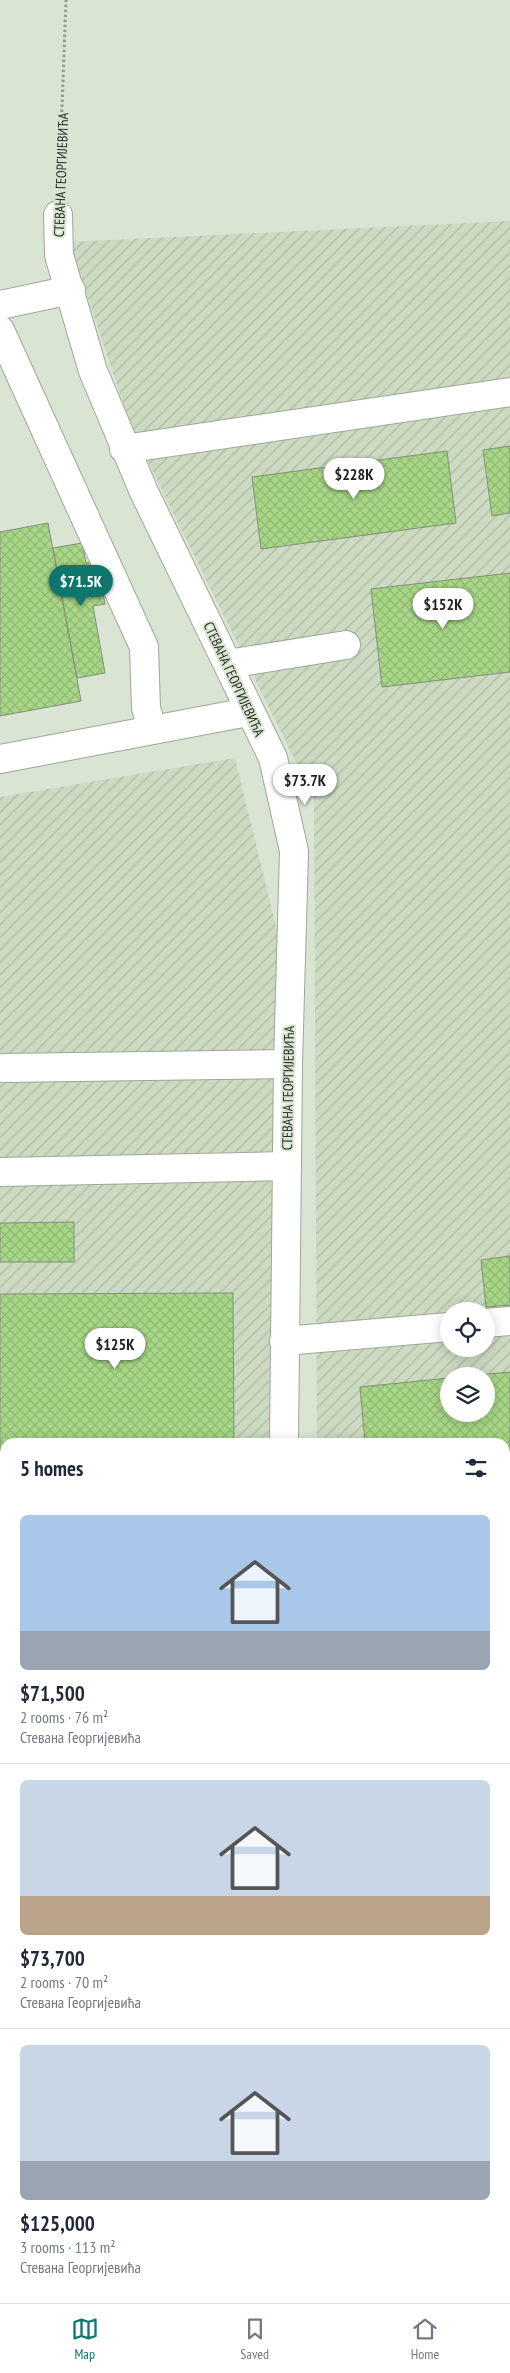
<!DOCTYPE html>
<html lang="en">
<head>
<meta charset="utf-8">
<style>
  body { margin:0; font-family:"PT Sans Narrow",sans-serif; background:#f2f2f3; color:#1f2937; height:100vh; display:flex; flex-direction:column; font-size:19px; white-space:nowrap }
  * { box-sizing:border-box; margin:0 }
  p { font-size:16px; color:#747a83 }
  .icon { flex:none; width:28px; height:28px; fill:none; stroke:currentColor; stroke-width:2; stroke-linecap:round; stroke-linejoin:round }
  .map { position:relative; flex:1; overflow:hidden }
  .sheet { position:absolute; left:0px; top:1438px; width:510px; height:866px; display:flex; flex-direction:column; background:#fff; border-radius:15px 15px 0 0; box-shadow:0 2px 12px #0003 }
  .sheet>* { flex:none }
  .controls { position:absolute; left:440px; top:1302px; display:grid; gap:10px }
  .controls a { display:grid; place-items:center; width:55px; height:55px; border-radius:50%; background:#fff; box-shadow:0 2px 12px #0003; font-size:25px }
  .price { position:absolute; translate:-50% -42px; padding:0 11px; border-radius:18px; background:#fff; color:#222; font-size:16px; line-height:32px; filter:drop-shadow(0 1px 2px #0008) }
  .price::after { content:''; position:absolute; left:50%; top:30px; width:15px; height:11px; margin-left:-8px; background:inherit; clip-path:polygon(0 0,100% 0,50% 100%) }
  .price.on { background:#0f766e; color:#fff }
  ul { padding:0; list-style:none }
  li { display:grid; align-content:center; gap:10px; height:265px; padding:0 20px }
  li+li { border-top:1px solid #e0e1e3 }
  li span { display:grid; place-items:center; height:155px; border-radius:8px; color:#555 }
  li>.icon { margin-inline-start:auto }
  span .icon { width:90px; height:90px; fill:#fffc; stroke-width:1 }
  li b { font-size:21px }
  h2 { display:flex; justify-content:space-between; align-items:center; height:60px; padding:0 20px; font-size:21px }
  .tabs { display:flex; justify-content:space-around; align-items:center; height:70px; border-top:1px solid #e0e1e3; background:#fff; font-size:14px; color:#747a83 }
  .tabs a { display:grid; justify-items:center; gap:2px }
  .tabs .on { color:#0f766e }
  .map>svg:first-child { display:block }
  .industrial { fill:url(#industrial-furrows); fill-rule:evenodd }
  .building { fill:url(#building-cross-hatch); stroke:#848e7d }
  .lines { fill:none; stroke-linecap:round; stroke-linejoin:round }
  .minor-casing { stroke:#9da896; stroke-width:30 }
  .path { stroke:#949c8f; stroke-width:3; stroke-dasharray:2.5 2.5; stroke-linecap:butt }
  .minor { stroke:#fff; stroke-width:28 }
  .labels { text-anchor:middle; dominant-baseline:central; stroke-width:4; stroke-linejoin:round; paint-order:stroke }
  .street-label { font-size:14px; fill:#292e27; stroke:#d9e4d2 }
</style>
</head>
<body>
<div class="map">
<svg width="510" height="2303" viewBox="0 0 510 2303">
  <defs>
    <pattern id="industrial-furrows" width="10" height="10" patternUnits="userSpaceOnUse" patternTransform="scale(1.25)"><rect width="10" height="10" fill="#cbdac1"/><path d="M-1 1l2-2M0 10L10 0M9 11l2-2" fill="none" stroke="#aebba6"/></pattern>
    <pattern id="building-cross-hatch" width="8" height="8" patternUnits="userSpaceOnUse" patternTransform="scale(1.25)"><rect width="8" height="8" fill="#a7d786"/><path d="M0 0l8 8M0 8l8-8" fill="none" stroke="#90b974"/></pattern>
  </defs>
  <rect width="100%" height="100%" fill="#d9e4d2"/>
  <g class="industrial">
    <path d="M 510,221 L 510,1699 L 505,1696 L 505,1442 L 317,1442 L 314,799 L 132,429 L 69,242 ZM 449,1311 L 486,1311 L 486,1349 L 449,1349 ZM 449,1376 L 486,1376 L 486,1414 L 449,1414 Z"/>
    <polygon points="235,758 291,988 284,1442 5,1442 5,1871 0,1871 0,797"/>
    <polygon points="505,1718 510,1722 510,1872 505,1872"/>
  </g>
  <g class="building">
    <polygon points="510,446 510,513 492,516 483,450"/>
    <polygon points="447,451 456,523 261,549 252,477"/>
    <polygon points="48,523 81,701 0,716 0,532"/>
    <polygon points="82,543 86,563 97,562 105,604 93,606 105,673 77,678 53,548"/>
    <polygon points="510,573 510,672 382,687 371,589"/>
    <polygon points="74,1222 74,1262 0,1262 0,1223"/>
    <polygon points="510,1256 510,1305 486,1307 481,1260"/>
    <polygon points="233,1293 234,1442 5,1442 5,1554 0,1554 0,1294"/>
    <polygon points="510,1372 510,1459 505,1460 505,1442 365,1442 360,1387 449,1378 449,1414 486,1414 486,1376 466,1376"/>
  </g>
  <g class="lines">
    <g class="minor-casing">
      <g id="minor">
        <polyline points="58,215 59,255 93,371 144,492 273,758 294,851 288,1064 284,1442"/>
        <polyline points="0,305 71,290"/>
        <polyline points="0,330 144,647 146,708 152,729"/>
        <polyline points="124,449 510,392"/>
        <polyline points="228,664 346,645"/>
        <polyline points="0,759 248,712"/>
        <polyline points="4,1068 288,1064"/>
        <polyline points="0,1172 287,1166"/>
        <polyline points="486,1323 510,1321"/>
        <polyline points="284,1341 449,1327"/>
        <polyline points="505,1718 510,1722"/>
        <polyline points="505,1786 510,1786"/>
        <polyline points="0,1871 5,1872"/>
        <polyline points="505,1872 510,1872"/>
      </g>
    </g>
    <polyline class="path" points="59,187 66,0"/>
    <use href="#minor" class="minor"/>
  </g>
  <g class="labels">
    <g class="street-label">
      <text transform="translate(61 175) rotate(-88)">СТЕВАНА ГЕОРГИЈЕВИЋА</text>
      <text transform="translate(234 679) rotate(65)">СТЕВАНА ГЕОРГИЈЕВИЋА</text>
      <text transform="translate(288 1088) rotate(-89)">СТЕВАНА ГЕОРГИЈЕВИЋА</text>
    </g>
  </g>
</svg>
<div class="controls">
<a><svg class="icon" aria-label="locate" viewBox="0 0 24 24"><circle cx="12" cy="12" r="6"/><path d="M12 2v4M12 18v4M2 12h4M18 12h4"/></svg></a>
<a><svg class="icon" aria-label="layers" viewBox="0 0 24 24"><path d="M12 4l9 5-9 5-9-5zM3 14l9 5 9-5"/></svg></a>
</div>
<b class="price" style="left:354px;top:500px">$228K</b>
<b class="price on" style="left:81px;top:607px">$71.5K</b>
<b class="price" style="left:443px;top:630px">$152K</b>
<b class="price" style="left:305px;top:806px">$73.7K</b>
<b class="price" style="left:115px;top:1370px">$125K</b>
<section class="sheet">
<h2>5 homes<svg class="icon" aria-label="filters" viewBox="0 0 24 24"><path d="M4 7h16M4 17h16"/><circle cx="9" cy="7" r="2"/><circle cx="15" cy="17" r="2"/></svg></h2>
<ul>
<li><span style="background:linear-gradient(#a9c7e8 75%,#9aa5b1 0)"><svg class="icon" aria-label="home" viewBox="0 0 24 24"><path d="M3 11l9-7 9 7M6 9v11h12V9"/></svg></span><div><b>$71,500</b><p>2 rooms · 76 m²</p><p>Стевана Георгијевића</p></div></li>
<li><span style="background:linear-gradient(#c9d6e8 75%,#b9a48a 0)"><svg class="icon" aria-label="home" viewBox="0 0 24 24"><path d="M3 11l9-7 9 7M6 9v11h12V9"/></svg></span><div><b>$73,700</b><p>2 rooms · 70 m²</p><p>Стевана Георгијевића</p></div></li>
<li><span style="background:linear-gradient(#c9d6e8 75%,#9aa5b1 0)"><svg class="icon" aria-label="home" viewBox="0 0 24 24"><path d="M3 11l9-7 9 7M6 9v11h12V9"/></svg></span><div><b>$125,000</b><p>3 rooms · 113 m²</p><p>Стевана Георгијевића</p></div></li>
</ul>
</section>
</div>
<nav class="tabs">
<a class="on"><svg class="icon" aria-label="map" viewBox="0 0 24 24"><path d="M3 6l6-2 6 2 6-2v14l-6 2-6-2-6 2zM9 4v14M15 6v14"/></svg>Map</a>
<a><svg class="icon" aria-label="saved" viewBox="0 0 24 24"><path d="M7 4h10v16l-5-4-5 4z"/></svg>Saved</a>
<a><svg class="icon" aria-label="home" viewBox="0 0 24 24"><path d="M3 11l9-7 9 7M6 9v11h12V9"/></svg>Home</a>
</nav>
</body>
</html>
